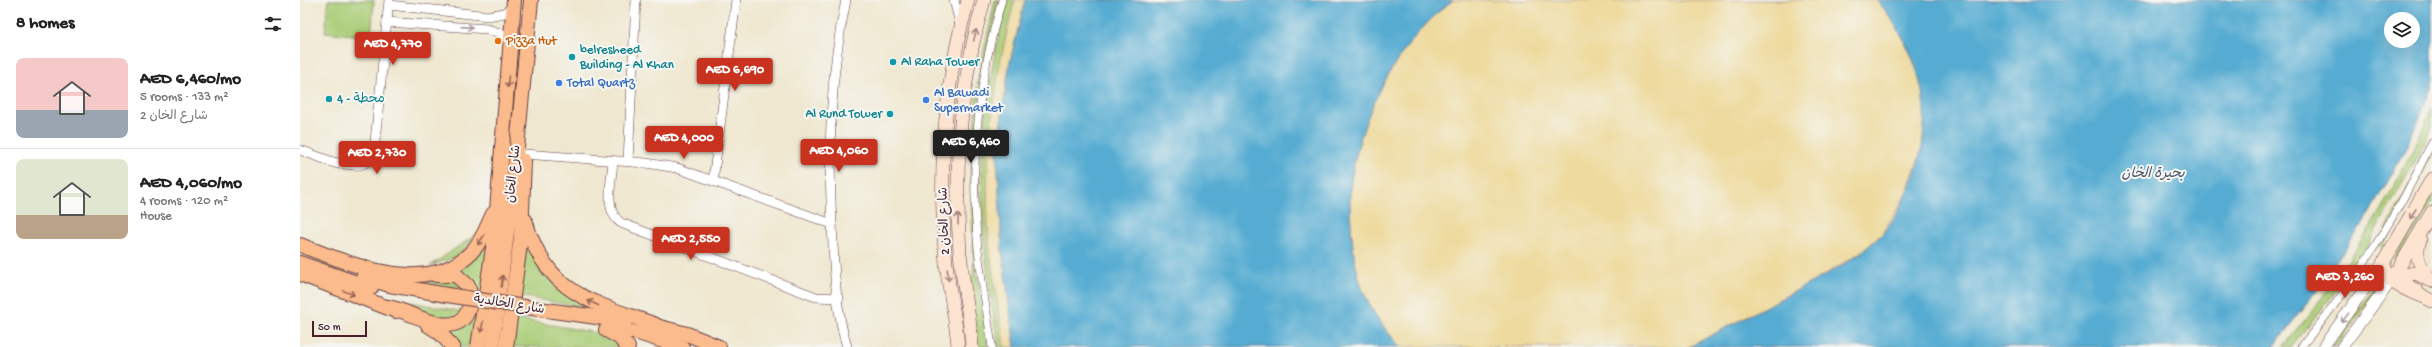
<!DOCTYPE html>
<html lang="en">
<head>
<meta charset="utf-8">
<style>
  body { margin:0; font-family:"Gochi Hand","Playpen Sans Arabic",sans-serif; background:#f2f2f2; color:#222; height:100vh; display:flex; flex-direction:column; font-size:15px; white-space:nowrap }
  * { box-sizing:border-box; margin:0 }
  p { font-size:13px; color:#767676 }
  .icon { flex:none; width:22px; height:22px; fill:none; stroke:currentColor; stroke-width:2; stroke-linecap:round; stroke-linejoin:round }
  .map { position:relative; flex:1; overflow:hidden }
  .sheet { display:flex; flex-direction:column; background:#fff; width:300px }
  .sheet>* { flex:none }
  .fabs { position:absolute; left:2084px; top:12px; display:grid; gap:8px }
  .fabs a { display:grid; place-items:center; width:36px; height:36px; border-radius:50%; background:#fff; box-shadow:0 4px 16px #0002; font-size:20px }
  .scale { position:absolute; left:12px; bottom:10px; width:55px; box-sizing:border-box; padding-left:4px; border:2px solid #4a1f2b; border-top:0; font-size:11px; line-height:14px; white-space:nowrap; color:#4a1f2b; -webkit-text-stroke:3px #f6f6f2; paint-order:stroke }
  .price { position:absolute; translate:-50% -34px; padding:0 9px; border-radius:4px; background:#c8321e; color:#fff; font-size:13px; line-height:26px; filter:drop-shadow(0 1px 2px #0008) }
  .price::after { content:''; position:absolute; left:50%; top:24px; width:12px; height:9px; margin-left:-6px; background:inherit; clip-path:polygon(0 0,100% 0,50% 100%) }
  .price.active { background:#222; color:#fff }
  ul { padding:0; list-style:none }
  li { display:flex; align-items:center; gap:12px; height:100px; padding:0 16px }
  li+li { border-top:1px solid #e0e0e0 }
  li span { display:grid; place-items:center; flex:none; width:112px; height:80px; border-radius:8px; color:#555 }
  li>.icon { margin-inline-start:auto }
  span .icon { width:48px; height:48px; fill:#fffc; stroke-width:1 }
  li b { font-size:17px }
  h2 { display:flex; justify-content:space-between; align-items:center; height:48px; padding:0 16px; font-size:17px }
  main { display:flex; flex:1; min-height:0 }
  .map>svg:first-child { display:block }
  .green { fill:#a9cc75; stroke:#7a7650 }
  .sand { fill:#eeda9e; stroke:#9c7c64 }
  .water { fill:#55abd1; stroke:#50657e; fill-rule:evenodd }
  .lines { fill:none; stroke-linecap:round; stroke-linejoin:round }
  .pedestrian-casing { stroke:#633d44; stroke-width:8 }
  .minor-casing { stroke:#633d44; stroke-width:10 }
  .tertiary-casing { stroke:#633d44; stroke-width:12 }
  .secondary-casing { stroke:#633d44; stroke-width:14 }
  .primary-casing { stroke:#633d44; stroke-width:16 }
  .pedestrian { stroke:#fff; stroke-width:7 }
  .minor { stroke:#fff; stroke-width:9 }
  .tertiary { stroke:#fff; stroke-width:11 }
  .secondary { stroke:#fde4d1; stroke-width:13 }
  .primary { stroke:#fbbb8c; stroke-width:14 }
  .primary-bridge-casing { stroke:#633d44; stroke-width:16; stroke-linecap:butt }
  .primary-bridge { stroke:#fbbb8c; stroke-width:14 }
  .oneway { stroke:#ae9aa0 }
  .oneway2 { stroke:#a4827e }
  .oneway3 { stroke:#9a6557 }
  .food-dot { fill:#e8710a; stroke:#f6f6f2; stroke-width:1.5 }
  .culture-dot { fill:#0f9aa8; stroke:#f6f6f2; stroke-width:1.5 }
  .shop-dot { fill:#3f7fe0; stroke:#f6f6f2; stroke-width:1.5 }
  .labels { text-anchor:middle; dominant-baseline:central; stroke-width:4; stroke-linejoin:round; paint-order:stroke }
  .food-label { font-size:13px; fill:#c56008; stroke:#f6f6f2; text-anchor:start }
  .culture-label { font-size:13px; fill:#0d838f; stroke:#f6f6f2; text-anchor:start }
  .shop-label { font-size:13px; fill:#366cbe; stroke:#f6f6f2; text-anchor:start }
  .street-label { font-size:13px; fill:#4a1f2b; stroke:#f6f6f2 }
  .water-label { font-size:14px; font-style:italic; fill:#4e576d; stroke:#f6f6f2 }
</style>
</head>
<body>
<main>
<section class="sheet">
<h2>8 homes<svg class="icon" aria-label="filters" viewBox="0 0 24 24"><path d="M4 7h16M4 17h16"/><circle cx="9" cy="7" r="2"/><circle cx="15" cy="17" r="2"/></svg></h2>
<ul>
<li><span style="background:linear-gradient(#f6c9c9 65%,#9aa5b1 0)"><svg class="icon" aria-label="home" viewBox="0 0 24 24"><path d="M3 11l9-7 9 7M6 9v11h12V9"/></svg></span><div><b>AED 6,460/mo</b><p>5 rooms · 133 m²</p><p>شارع الخان 2</p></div></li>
<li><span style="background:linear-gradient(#dfe7d0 70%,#b9a48a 0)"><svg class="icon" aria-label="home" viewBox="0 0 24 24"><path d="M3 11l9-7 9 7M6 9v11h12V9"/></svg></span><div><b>AED 4,060/mo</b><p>4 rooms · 120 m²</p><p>House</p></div></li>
</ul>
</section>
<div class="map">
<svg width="2132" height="347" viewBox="0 0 2132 347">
  <rect width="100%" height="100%" fill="#f6f6f2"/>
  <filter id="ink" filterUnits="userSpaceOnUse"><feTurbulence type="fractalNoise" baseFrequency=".025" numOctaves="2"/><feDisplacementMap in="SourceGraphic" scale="8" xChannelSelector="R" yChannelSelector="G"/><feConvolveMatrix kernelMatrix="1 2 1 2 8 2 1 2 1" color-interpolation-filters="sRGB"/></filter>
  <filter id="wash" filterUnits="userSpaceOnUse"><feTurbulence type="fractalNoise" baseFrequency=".012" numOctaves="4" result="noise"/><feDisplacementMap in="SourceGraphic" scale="16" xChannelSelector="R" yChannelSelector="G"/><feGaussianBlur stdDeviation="0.9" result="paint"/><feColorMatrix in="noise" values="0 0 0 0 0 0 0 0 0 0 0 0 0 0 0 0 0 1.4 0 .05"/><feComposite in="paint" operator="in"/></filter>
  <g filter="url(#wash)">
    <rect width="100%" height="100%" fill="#efe7cf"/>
    <g class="green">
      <polygon points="28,0 74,0 71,37 25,32"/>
      <polygon points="695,0 699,0 681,84 677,84"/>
      <path d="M 707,0 L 715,0 C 694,79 683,160 689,241 C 692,277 700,312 704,347 L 698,347 C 693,307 685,267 683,226 C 678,149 688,74 707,0 Z"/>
      <polygon points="219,23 222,23 218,71 214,70"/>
      <polygon points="677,87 680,87 677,271 674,272 671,179"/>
      <path d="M 2132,107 L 2132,127 L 2125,143 L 2065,250 L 2044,281 L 1994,344 L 1992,347 L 1983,347 C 2044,274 2096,195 2132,107 Z"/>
      <polygon points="2132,144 2132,153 2125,167 2082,248 2078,245"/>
      <polygon points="2132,193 2132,203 2098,260 2095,258"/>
      <polygon points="178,233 158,256 130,266"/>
      <polygon points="188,239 183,292 174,290 156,271 173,260"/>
      <polygon points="226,248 229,248 257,288 287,308 219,296"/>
      <polygon points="677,274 688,347 678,347 670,276"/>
      <polygon points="2083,276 2086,278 2036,347 2031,347"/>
      <polygon points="87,277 146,277 165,289"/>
      <polygon points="80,296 164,312 152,322 79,299"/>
      <polygon points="171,313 179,315 173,347 160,347 148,330"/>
      <polygon points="216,319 298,333 323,347 212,347"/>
    </g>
    <g class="sand">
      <path d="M 715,0 L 725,0 L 709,66 L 697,151 L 702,251 L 715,347 L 704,347 C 700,312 692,277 689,241 C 683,160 693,79 715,0 Z"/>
      <path d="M 1153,0 L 1577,0 L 1591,17 L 1611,52 L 1622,86 L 1625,118 L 1622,149 L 1605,196 L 1582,234 L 1564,250 L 1518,279 L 1389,347 L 1100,347 C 1088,332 1075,317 1067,300 C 1058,281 1054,259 1052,238 C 1051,222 1049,206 1050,190 C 1056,120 1096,43 1153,0 Z"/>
    </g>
    <g class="water">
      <path d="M 725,0 L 1153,0 C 1096,43 1057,120 1050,190 C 1049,206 1051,222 1052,238 C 1054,259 1058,281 1067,300 C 1075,317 1088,332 1100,347 L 715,347 L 702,251 L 697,151 L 709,66 Z"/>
      <path d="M 1577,0 L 2132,0 L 2132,87 L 2106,148 L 2065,221 L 2011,298 L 1973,347 L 1389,347 C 1423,330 1456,311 1490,294 C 1519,278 1551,263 1575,241 C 1590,228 1600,209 1608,191 C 1639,122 1624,57 1577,0 ZM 2091,19 L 2113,19 L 2113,41 L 2091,41 Z"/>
    </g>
  </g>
  <g filter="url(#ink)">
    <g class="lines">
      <g class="pedestrian-casing">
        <g id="pedestrian">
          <path d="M 692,347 C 687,311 680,275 677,238 C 670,159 679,76 702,0"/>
          <path d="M 2001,347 C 2053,285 2098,215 2132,142"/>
        </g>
      </g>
      <g class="minor-casing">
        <g id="minor">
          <path d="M 546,0 C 530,75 528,147 532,224 C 534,264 535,308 547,347"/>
          <polyline points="654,0 660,24"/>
          <polyline points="89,5 188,16 204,13 213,7"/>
          <polyline points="87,22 187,29 200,33 211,43"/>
          <polyline points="0,150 38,164"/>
          <polyline points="224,154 346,163 377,168 532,224"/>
          <path d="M 313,161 C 312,180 303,211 321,223 L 516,297 L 539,298"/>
          <polyline points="328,161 336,0"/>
          <path d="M 33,162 C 50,165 66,171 74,152 L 89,0"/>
          <polyline points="413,181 436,0"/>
        </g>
      </g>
      <g class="tertiary-casing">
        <g id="tertiary">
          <polyline points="2023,347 2083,263"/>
          <polyline points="2042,347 2091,281"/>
        </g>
      </g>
      <g class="secondary-casing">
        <g id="secondary">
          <path d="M 2132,179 L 2083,263 C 2086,289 2114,290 2132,301"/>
          <path d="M 2120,240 C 2114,256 2120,269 2132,281"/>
          <polyline points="2091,281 2132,212"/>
          <polyline points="2117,291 2107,285 2106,280 2109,274 2116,273 2128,280"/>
          <path d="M 658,347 C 656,319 649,291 646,263 C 638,175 644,84 668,0"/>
          <path d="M 672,347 C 670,316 663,285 660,253 C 654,168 660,82 684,0"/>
        </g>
      </g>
      <g class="primary-casing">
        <g id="primary">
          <path d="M 225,220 C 246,295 293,302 356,325"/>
          <path d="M 0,245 C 51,264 130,300 174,249 C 183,239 187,226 193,214"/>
          <polyline points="0,263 71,288"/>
          <polyline points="0,274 96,311"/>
          <polyline points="63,277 90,285 147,295"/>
          <path d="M 88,307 C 110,310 153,341 167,313 C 171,305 171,295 168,286 L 156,275 L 136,275"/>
          <polyline points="239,309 325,321"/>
          <polyline points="348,324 387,334 419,347"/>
          <polyline points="128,325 139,332 153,347"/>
          <polyline points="309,327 338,333 382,347"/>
          <polyline points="306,330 319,337 328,347"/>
          <polyline points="178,347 195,235 214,0"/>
          <polyline points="192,347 214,179 231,0"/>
          <polyline points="206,347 221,237 224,161"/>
        </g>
      </g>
      <use href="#pedestrian" class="pedestrian"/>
      <use href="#minor" class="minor"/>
      <use href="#tertiary" class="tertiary"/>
      <use href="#secondary" class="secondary"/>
      <use href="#primary" class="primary"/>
      <g class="primary-bridge-casing">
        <polyline id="primary-bridge" points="147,295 239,309"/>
      </g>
      <use href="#primary-bridge" class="primary-bridge"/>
    </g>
    <defs><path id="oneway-shaft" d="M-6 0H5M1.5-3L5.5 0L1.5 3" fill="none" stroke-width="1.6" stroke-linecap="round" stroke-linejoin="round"/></defs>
    <g class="oneway">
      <use href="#oneway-shaft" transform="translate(167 27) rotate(4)"/>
      <use href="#oneway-shaft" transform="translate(2045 318) rotate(127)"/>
    </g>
    <g class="oneway2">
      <use href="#oneway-shaft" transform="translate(675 35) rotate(-77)"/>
      <use href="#oneway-shaft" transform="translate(2113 214) rotate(119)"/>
      <use href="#oneway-shaft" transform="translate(658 219) rotate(-92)"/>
      <use href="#oneway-shaft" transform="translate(648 275) rotate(83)"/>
    </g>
    <g class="oneway3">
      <use href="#oneway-shaft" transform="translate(208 82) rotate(94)"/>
      <use href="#oneway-shaft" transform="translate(181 240) rotate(123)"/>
      <use href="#oneway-shaft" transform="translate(202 281) rotate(-83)"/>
      <use href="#oneway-shaft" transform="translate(49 293) rotate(21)"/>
      <use href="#oneway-shaft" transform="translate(293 303) rotate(-156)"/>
      <use href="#oneway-shaft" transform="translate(182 327) rotate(100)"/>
    </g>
  </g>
  <circle class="food-dot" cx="198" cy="41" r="4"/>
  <g class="culture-dot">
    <circle cx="272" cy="57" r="4"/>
    <circle cx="593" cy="62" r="4"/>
    <circle cx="29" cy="99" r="4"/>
    <circle cx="590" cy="114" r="4"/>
  </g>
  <g class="shop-dot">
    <circle cx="259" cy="83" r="4"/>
    <circle cx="626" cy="100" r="4"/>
  </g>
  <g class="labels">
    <g class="food-label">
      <text x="206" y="41">Pizza Hut</text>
    </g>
    <g class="culture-label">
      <text x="280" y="50">belresheed<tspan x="280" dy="15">Building - Al Khan</tspan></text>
      <text x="601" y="62">Al Raha Tower</text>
      <text x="37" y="99">محطة - 4</text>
      <text x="582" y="114" text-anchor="end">Al Rund Tower</text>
    </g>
    <g class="shop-label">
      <text x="267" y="83">Total Quartz</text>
      <text x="634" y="93">Al Bawadi<tspan x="634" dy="15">Supermarket</tspan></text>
    </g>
    <g class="street-label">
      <text transform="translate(214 174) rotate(-84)">شارع الخان</text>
      <text transform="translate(645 221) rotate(-92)">شارع الخان 2</text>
      <text transform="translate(209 305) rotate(9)">شارع الخالدية</text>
    </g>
    <g class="water-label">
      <text x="1853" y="174">بحيرة الخان</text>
    </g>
  </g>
</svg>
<div class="fabs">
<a><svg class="icon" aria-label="layers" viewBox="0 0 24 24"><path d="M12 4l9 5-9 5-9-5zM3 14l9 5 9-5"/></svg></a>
</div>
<div class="scale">50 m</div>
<b class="price" style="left:93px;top:66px">AED 4,770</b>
<b class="price" style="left:435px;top:92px">AED 6,690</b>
<b class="price" style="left:384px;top:160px">AED 4,000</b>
<b class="price active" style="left:671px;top:164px">AED 6,460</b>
<b class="price" style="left:539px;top:173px">AED 4,060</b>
<b class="price" style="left:77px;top:175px">AED 2,730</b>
<b class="price" style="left:391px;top:261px">AED 2,550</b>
<b class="price" style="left:2045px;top:299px">AED 3,260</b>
</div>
</main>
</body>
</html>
